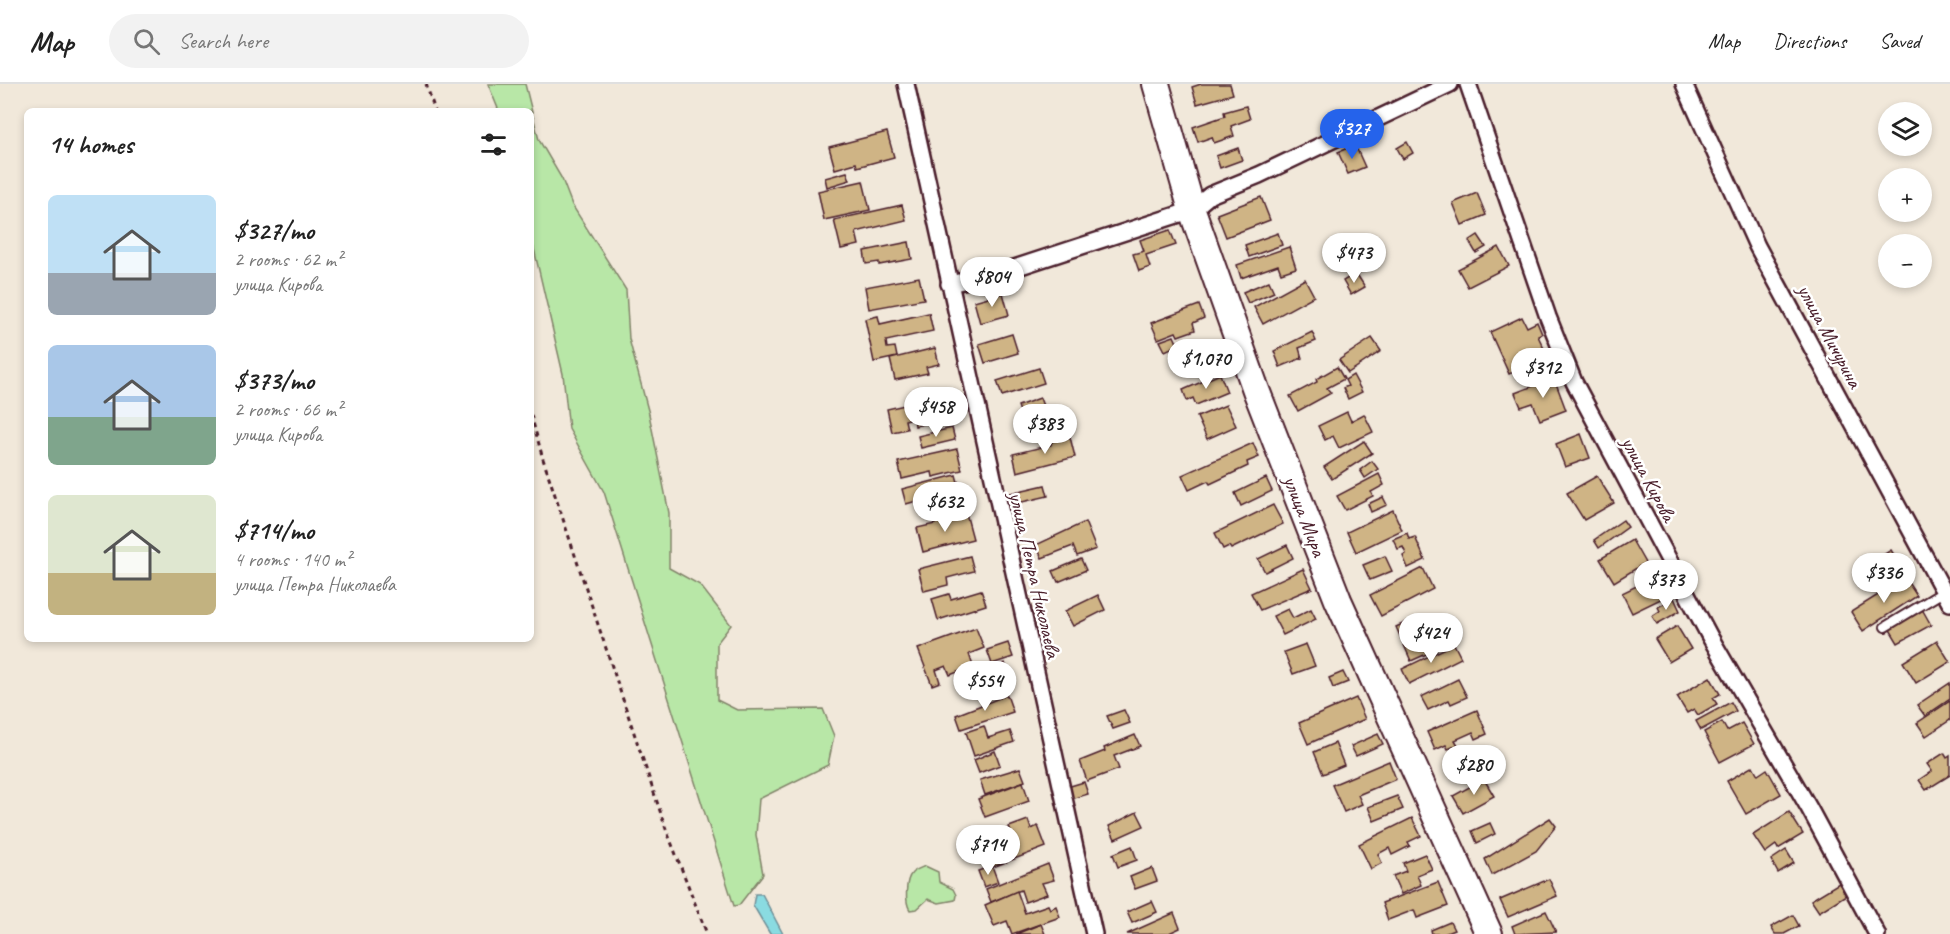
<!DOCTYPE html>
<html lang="en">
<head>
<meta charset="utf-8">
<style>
  body { margin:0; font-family:Caveat,sans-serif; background:#f2f2f2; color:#222; height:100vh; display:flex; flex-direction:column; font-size:22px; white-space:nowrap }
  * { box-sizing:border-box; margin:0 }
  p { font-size:20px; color:#767676 }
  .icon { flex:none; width:33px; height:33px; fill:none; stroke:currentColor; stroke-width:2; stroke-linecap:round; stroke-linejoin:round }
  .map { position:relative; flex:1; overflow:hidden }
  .panel { position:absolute; left:24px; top:24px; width:510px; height:534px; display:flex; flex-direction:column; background:#fff; border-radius:9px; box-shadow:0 3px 9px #0003 }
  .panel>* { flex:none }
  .tools { position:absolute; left:1878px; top:18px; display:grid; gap:12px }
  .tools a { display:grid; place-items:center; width:54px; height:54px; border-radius:50%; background:#fff; box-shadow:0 3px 9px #0003; font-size:30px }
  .price { position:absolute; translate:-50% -51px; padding:0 14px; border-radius:21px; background:#fff; color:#222; font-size:20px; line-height:39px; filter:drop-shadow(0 2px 3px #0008) }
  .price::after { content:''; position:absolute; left:50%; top:36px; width:18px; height:14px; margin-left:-9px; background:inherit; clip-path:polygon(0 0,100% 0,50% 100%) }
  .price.active { background:#2563eb; color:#fff }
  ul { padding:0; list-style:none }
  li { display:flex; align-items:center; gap:18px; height:150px; padding:0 24px }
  li span { display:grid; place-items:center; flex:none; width:168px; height:120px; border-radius:9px; color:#555 }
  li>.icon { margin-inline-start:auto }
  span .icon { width:72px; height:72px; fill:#fffc; stroke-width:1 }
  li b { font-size:26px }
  h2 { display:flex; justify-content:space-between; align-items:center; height:72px; padding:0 24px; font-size:26px }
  header { display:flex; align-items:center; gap:36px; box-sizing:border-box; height:84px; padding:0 30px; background:#fff; border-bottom:2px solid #e0e0e0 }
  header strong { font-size:28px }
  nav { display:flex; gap:33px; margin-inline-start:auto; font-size:21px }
  .search { width:420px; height:54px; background:#f2f2f2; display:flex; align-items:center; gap:15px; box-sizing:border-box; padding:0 21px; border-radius:33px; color:#767676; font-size:22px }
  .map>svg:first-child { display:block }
  .green { fill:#b8e7a7; stroke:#818369; stroke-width:1.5 }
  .water { fill:#8adbe1; stroke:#709098; stroke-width:1.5 }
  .building { fill:#cfb485; stroke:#4a1f2b; stroke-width:1.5 }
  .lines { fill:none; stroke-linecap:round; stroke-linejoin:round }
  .service-casing { stroke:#4a1f2b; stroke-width:12 }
  .minor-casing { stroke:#4a1f2b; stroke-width:20 }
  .primary-casing { stroke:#4a1f2b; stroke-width:30 }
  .path { stroke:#4a1f2b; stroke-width:3; stroke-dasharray:4.5 4.5; stroke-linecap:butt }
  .service { stroke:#fff; stroke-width:8 }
  .minor { stroke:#fff; stroke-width:15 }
  .primary { stroke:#fff; stroke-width:26 }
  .labels { text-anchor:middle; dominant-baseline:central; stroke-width:5; stroke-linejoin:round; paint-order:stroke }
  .street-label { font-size:21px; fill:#4a1f2b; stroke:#fff }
</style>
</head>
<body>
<header>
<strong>Map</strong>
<div class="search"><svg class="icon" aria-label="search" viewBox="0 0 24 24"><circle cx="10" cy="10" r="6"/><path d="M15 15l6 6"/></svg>Search here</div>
<nav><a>Map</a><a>Directions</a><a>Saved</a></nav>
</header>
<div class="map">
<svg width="1950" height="850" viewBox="0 0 1950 850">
  <rect width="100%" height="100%" fill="#f1e8da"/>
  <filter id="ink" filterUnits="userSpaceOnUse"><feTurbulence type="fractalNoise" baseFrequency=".0167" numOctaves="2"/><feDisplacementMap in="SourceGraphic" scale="12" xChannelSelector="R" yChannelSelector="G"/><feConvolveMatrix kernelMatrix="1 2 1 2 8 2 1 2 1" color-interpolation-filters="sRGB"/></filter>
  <g filter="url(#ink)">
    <g class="green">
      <polygon points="488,0 525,0 539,56 562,95 572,121 626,206 629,255 649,330 669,429 669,484 700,501 731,541 717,559 717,616 737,626 823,625 834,652 828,681 759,715 756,751 763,790 739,821 734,822 604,408 569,345 563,290 531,152 531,27 499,27"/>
      <path d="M 925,782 L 938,788 L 939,798 L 953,805 L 956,811 L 955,816 L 939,819 L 928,815 L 917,825 L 910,826 C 905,819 905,796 912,789 C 915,786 921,784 925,782 Z"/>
    </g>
    <polygon class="water" points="755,810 762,810 783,850 770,850 753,821"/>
    <g class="building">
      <polygon points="1201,0 1230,0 1233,10 1197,20 1192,3"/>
      <polygon points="1246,22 1250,35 1231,42 1234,52 1214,59 1212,53 1198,58 1193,43 1225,32 1224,28"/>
      <polygon points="887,48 894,73 857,83 856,79 835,85 829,63"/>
      <polygon points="1407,58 1413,69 1403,75 1397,64"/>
      <polygon points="1355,61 1365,83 1348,90 1338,68"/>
      <polygon points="1238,64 1242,76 1220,84 1216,72"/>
      <polygon points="847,88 850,96 827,103 825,94"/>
      <polygon points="863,97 870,126 824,136 818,107"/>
      <polygon points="1477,109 1486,131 1462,141 1453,119"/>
      <polygon points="1261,113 1270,136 1226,153 1217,130"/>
      <polygon points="902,121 906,136 856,148 859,161 841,165 834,136"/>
      <polygon points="1170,146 1176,161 1146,171 1150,183 1139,187 1133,170 1144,167 1140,156"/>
      <polygon points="1278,149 1282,161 1249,173 1245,161"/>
      <polygon points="1478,151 1486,163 1476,169 1469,157"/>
      <polygon points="909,158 912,175 879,181 879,178 866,180 864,167"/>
      <polygon points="1289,163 1296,184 1281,189 1278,181 1241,194 1237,181"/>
      <polygon points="1499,163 1509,182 1468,203 1458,185"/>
      <polygon points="1356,189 1365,203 1351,211 1343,197"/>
      <polygon points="919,193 924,215 869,225 865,203"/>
      <polygon points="1305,195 1314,212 1263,240 1254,223"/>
      <polygon points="1269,197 1274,208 1248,219 1243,208"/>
      <polygon points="1003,209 1009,231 980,239 974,217"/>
      <polygon points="1199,221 1204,234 1193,239 1195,246 1178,252 1176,248 1158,255 1151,239"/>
      <polygon points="929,229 933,247 886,257 887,264 895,263 897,273 874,278 865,235 878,232 880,240"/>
      <polygon points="1522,233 1527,243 1537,238 1542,250 1538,252 1548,273 1509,290 1490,248"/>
      <polygon points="1312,248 1316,257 1299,264 1302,274 1280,283 1274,267"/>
      <polygon points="1012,250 1018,269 985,279 979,260"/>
      <polygon points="1174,252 1178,261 1165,267 1160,257"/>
      <polygon points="1372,254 1381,267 1348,289 1339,276"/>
      <polygon points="1210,256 1215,267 1189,277 1185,266"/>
      <polygon points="935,264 939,280 926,283 928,289 895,296 890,275"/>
      <polygon points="1337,283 1344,295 1327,304 1331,309 1298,327 1290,312 1317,298 1316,295"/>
      <polygon points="1039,284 1044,299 1002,312 997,297"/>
      <polygon points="1220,290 1227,308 1196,321 1193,314 1187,317 1183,306"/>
      <polygon points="1353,291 1362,308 1348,315 1343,304 1348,302 1345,296"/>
      <polygon points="1554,294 1566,326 1540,336 1533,319 1521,323 1515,309"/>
      <polygon points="944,312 949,334 915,342 914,334 905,336 907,345 892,348 887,325"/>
      <polygon points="1040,314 1046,330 1024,339 1018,322"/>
      <polygon points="1226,321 1236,342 1207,355 1197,333"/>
      <polygon points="1347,328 1351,337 1364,330 1373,348 1339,364 1333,352 1325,356 1318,342"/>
      <polygon points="952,344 955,356 921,364 918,352"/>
      <polygon points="1581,350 1590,374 1565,383 1556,360"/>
      <polygon points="1070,353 1075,373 1017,388 1013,370 1051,361 1052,357"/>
      <polygon points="1364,357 1372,369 1332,395 1324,383"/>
      <polygon points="1253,359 1259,373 1247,378 1248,382 1210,400 1208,397 1189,406 1182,391"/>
      <polygon points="957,365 962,386 933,393 932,388 902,395 898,378"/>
      <polygon points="1372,377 1378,385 1365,394 1360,386"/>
      <polygon points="1379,390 1384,401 1371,408 1373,412 1345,426 1337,412"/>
      <polygon points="956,391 962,412 925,421 924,415 906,420 902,405"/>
      <polygon points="1597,392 1614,419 1584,436 1567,409"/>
      <polygon points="1266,394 1272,407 1241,422 1235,409"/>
      <polygon points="1045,401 1048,412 1009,421 1006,410"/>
      <polygon points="1383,413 1387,421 1371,428 1368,420"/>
      <polygon points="1273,421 1283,440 1231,465 1229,462 1223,465 1215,449"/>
      <polygon points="1393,426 1402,446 1356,468 1347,448"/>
      <polygon points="966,429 973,455 923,468 917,444 935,440 934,437"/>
      <polygon points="1623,436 1628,443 1599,464 1594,456"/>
      <polygon points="1085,438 1096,465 1077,472 1073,462 1042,474 1036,461"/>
      <polygon points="1407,449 1409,455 1415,453 1425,476 1408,484 1403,472 1406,470 1403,463 1398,465 1393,455"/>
      <polygon points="1632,456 1645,479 1614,498 1600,475"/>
      <polygon points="1287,461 1293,474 1265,488 1258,475"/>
      <polygon points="1891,466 1902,484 1869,505 1858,487"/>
      <polygon points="970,472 974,487 947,494 948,501 924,507 918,485"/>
      <polygon points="1385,472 1392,487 1370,496 1363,481"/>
      <polygon points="1081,475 1086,486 1058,498 1053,487"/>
      <polygon points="1423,484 1433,505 1381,532 1370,511"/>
      <polygon points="1303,485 1312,504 1260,526 1251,509"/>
      <polygon points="1655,493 1665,513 1632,529 1622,509"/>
      <polygon points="1905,494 1917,512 1863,547 1851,528"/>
      <polygon points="981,506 986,521 938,536 932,515 949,510 951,515"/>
      <polygon points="1098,511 1105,526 1073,542 1065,527"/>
      <polygon points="1674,514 1680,527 1657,540 1652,532 1660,527 1658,523"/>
      <polygon points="1288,525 1293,534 1311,525 1316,535 1283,551 1273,532"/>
      <polygon points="1922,525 1931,541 1898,559 1889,544"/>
      <polygon points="1416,534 1431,568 1411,577 1396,543"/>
      <polygon points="1677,542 1691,565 1669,578 1655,555"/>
      <polygon points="976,544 984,564 969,570 973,582 950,591 946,582 936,586 940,598 932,601 918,565"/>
      <polygon points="1937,557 1950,578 1916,599 1903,578"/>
      <polygon points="1008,559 1013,573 992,580 987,566"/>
      <polygon points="1306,560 1315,582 1293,590 1284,568"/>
      <polygon points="1454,560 1461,574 1409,600 1402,585"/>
      <polygon points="1005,579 1010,593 962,608 958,593"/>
      <polygon points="1343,588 1348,598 1333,604 1329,594"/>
      <polygon points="1710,593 1720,610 1713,614 1717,620 1698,631 1694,625 1687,629 1677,613"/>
      <polygon points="1458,595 1467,613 1451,620 1449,616 1428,626 1421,613"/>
      <polygon points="1950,599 1950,615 1925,632 1917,621"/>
      <polygon points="1007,611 1013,628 961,645 956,631"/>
      <polygon points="1356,614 1365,635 1308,660 1299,639"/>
      <polygon points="1950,617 1950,636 1926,652 1917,639"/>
      <polygon points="1731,618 1736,627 1701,646 1696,637"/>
      <polygon points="1124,626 1130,639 1113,645 1107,632"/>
      <polygon points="1477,626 1487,650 1476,655 1473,648 1455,656 1458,661 1448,665 1446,661 1435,666 1427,648"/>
      <polygon points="1722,638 1727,647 1742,639 1754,660 1720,678 1704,648"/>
      <polygon points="984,642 988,654 1010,647 1014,658 974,672 966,648"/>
      <polygon points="1378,650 1383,660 1356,672 1351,662"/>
      <polygon points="1135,651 1140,662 1114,672 1119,685 1087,697 1080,677 1105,667 1104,664"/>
      <polygon points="1335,659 1344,681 1323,690 1314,668"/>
      <polygon points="1474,665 1481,680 1455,692 1448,677"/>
      <polygon points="995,667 1000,681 979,689 974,676"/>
      <polygon points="1944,669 1947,674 1950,672 1950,691 1926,706 1919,696 1932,687 1927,680"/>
      <polygon points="1389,677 1396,695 1358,711 1362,720 1344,728 1332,701"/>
      <polygon points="1753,682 1758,691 1767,685 1781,710 1746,730 1727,697"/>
      <polygon points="1020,684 1025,697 985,711 980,696"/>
      <polygon points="1484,695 1494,712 1463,729 1453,712"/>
      <polygon points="1023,698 1029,717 985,733 978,715"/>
      <polygon points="1084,698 1088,710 1071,715 1067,703"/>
      <polygon points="1397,712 1403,725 1374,737 1368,723"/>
      <polygon points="1137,728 1144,742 1115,755 1109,742"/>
      <polygon points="1789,728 1803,750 1778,765 1776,761 1765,769 1753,751"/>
      <polygon points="1412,734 1421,752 1408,758 1410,762 1392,771 1389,764 1378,770 1382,779 1371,785 1359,760"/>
      <polygon points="1550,734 1556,742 1536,767 1492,791 1485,775"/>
      <polygon points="1028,736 1031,745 1038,742 1046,763 993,783 983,756 1004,748 1006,753 1012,751 1009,743"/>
      <polygon points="1490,739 1495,750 1477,759 1472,747"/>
      <polygon points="1132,762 1137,776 1118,783 1113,770"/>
      <polygon points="1786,766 1794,779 1778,789 1771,776"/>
      <polygon points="1425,770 1432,785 1417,791 1421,801 1401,810 1393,792 1406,787 1403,779"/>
      <polygon points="1048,780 1054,796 1042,799 1047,810 1025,818 1021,806 991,818 986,805"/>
      <polygon points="992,782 998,798 984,803 978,787"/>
      <polygon points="1152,784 1157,797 1135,805 1130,793"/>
      <polygon points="1549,795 1557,812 1508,833 1500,816"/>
      <polygon points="1438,798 1448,822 1417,834 1414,826 1388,836 1382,819"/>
      <polygon points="1839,799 1846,811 1819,828 1811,816"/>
      <polygon points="1017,807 1025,829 1048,821 1050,825 1056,822 1060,833 1012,850 1007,837 994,842 985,821"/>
      <polygon points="1152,817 1157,828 1132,839 1127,828"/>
      <polygon points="1546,827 1556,848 1515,850 1512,842"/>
      <polygon points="1174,829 1180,844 1167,850 1127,850"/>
      <polygon points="1793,831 1799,842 1784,850 1775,850 1771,843"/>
      <polygon points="1450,838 1454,846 1444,850 1432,850 1431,846"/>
      <polygon points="1041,840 1045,850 1016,850"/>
    </g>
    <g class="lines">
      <g class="service-casing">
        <polyline id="service" points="1885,543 1943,508"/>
      </g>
      <g class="minor-casing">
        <g id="minor">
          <polyline points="906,0 1094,850"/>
          <polyline points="1468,0 1548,233 1574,298 1710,553 1809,724 1877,850"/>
          <polyline points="1684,0 1757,162 1950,519"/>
          <polyline points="949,200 996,190 1192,126 1210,111 1259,91 1450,0"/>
        </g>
      </g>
      <g class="primary-casing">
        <polyline id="primary" points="1156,0 1192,126 1256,306 1338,516 1489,850"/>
      </g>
      <g class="path">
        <polyline points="426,0 435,27"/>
        <polyline points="531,331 543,375 666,745 707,850"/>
      </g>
      <use href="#service" class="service"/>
      <use href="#minor" class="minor"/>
      <use href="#primary" class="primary"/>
    </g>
  </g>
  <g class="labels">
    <g class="street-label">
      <text transform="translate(1830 252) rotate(62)">улица Мичурина</text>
      <text transform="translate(1649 395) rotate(62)">улица Кирова</text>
      <text transform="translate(1305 432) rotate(69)">улица Мира</text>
      <text transform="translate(1035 491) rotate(77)">улица Петра Николаева</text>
    </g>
  </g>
</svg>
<div class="tools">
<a><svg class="icon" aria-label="layers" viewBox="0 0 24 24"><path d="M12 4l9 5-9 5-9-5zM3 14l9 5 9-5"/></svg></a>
<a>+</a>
<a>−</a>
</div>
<b class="price active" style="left:1352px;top:76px">$327</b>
<b class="price" style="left:1354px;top:200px">$473</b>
<b class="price" style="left:992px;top:224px">$804</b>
<b class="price" style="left:1206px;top:306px">$1,070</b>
<b class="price" style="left:1543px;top:315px">$312</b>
<b class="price" style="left:936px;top:354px">$458</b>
<b class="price" style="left:1045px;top:371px">$383</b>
<b class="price" style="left:945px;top:449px">$632</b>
<b class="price" style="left:1884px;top:520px">$336</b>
<b class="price" style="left:1666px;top:527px">$373</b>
<b class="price" style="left:1431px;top:580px">$424</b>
<b class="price" style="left:985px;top:628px">$554</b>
<b class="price" style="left:1474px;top:712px">$280</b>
<b class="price" style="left:988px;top:792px">$714</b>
<section class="panel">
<h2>14 homes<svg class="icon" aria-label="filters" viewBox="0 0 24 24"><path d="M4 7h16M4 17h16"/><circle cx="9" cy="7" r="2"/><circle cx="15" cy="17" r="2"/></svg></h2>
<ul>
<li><span style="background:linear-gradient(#bfe0f5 65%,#9aa5b1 0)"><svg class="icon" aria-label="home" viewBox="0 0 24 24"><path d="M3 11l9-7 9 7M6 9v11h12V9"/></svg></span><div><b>$327/mo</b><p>2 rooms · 62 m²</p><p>улица Кирова</p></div></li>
<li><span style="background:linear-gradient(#a9c7e8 60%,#7fa58c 0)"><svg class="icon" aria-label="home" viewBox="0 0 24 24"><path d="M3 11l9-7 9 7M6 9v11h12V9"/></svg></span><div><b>$373/mo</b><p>2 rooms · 66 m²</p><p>улица Кирова</p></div></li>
<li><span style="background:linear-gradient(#dfe7d0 65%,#c2b280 0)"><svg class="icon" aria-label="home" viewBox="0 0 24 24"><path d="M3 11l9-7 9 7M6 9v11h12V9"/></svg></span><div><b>$714/mo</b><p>4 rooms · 140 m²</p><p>улица Петра Николаева</p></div></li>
</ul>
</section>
</div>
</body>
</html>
